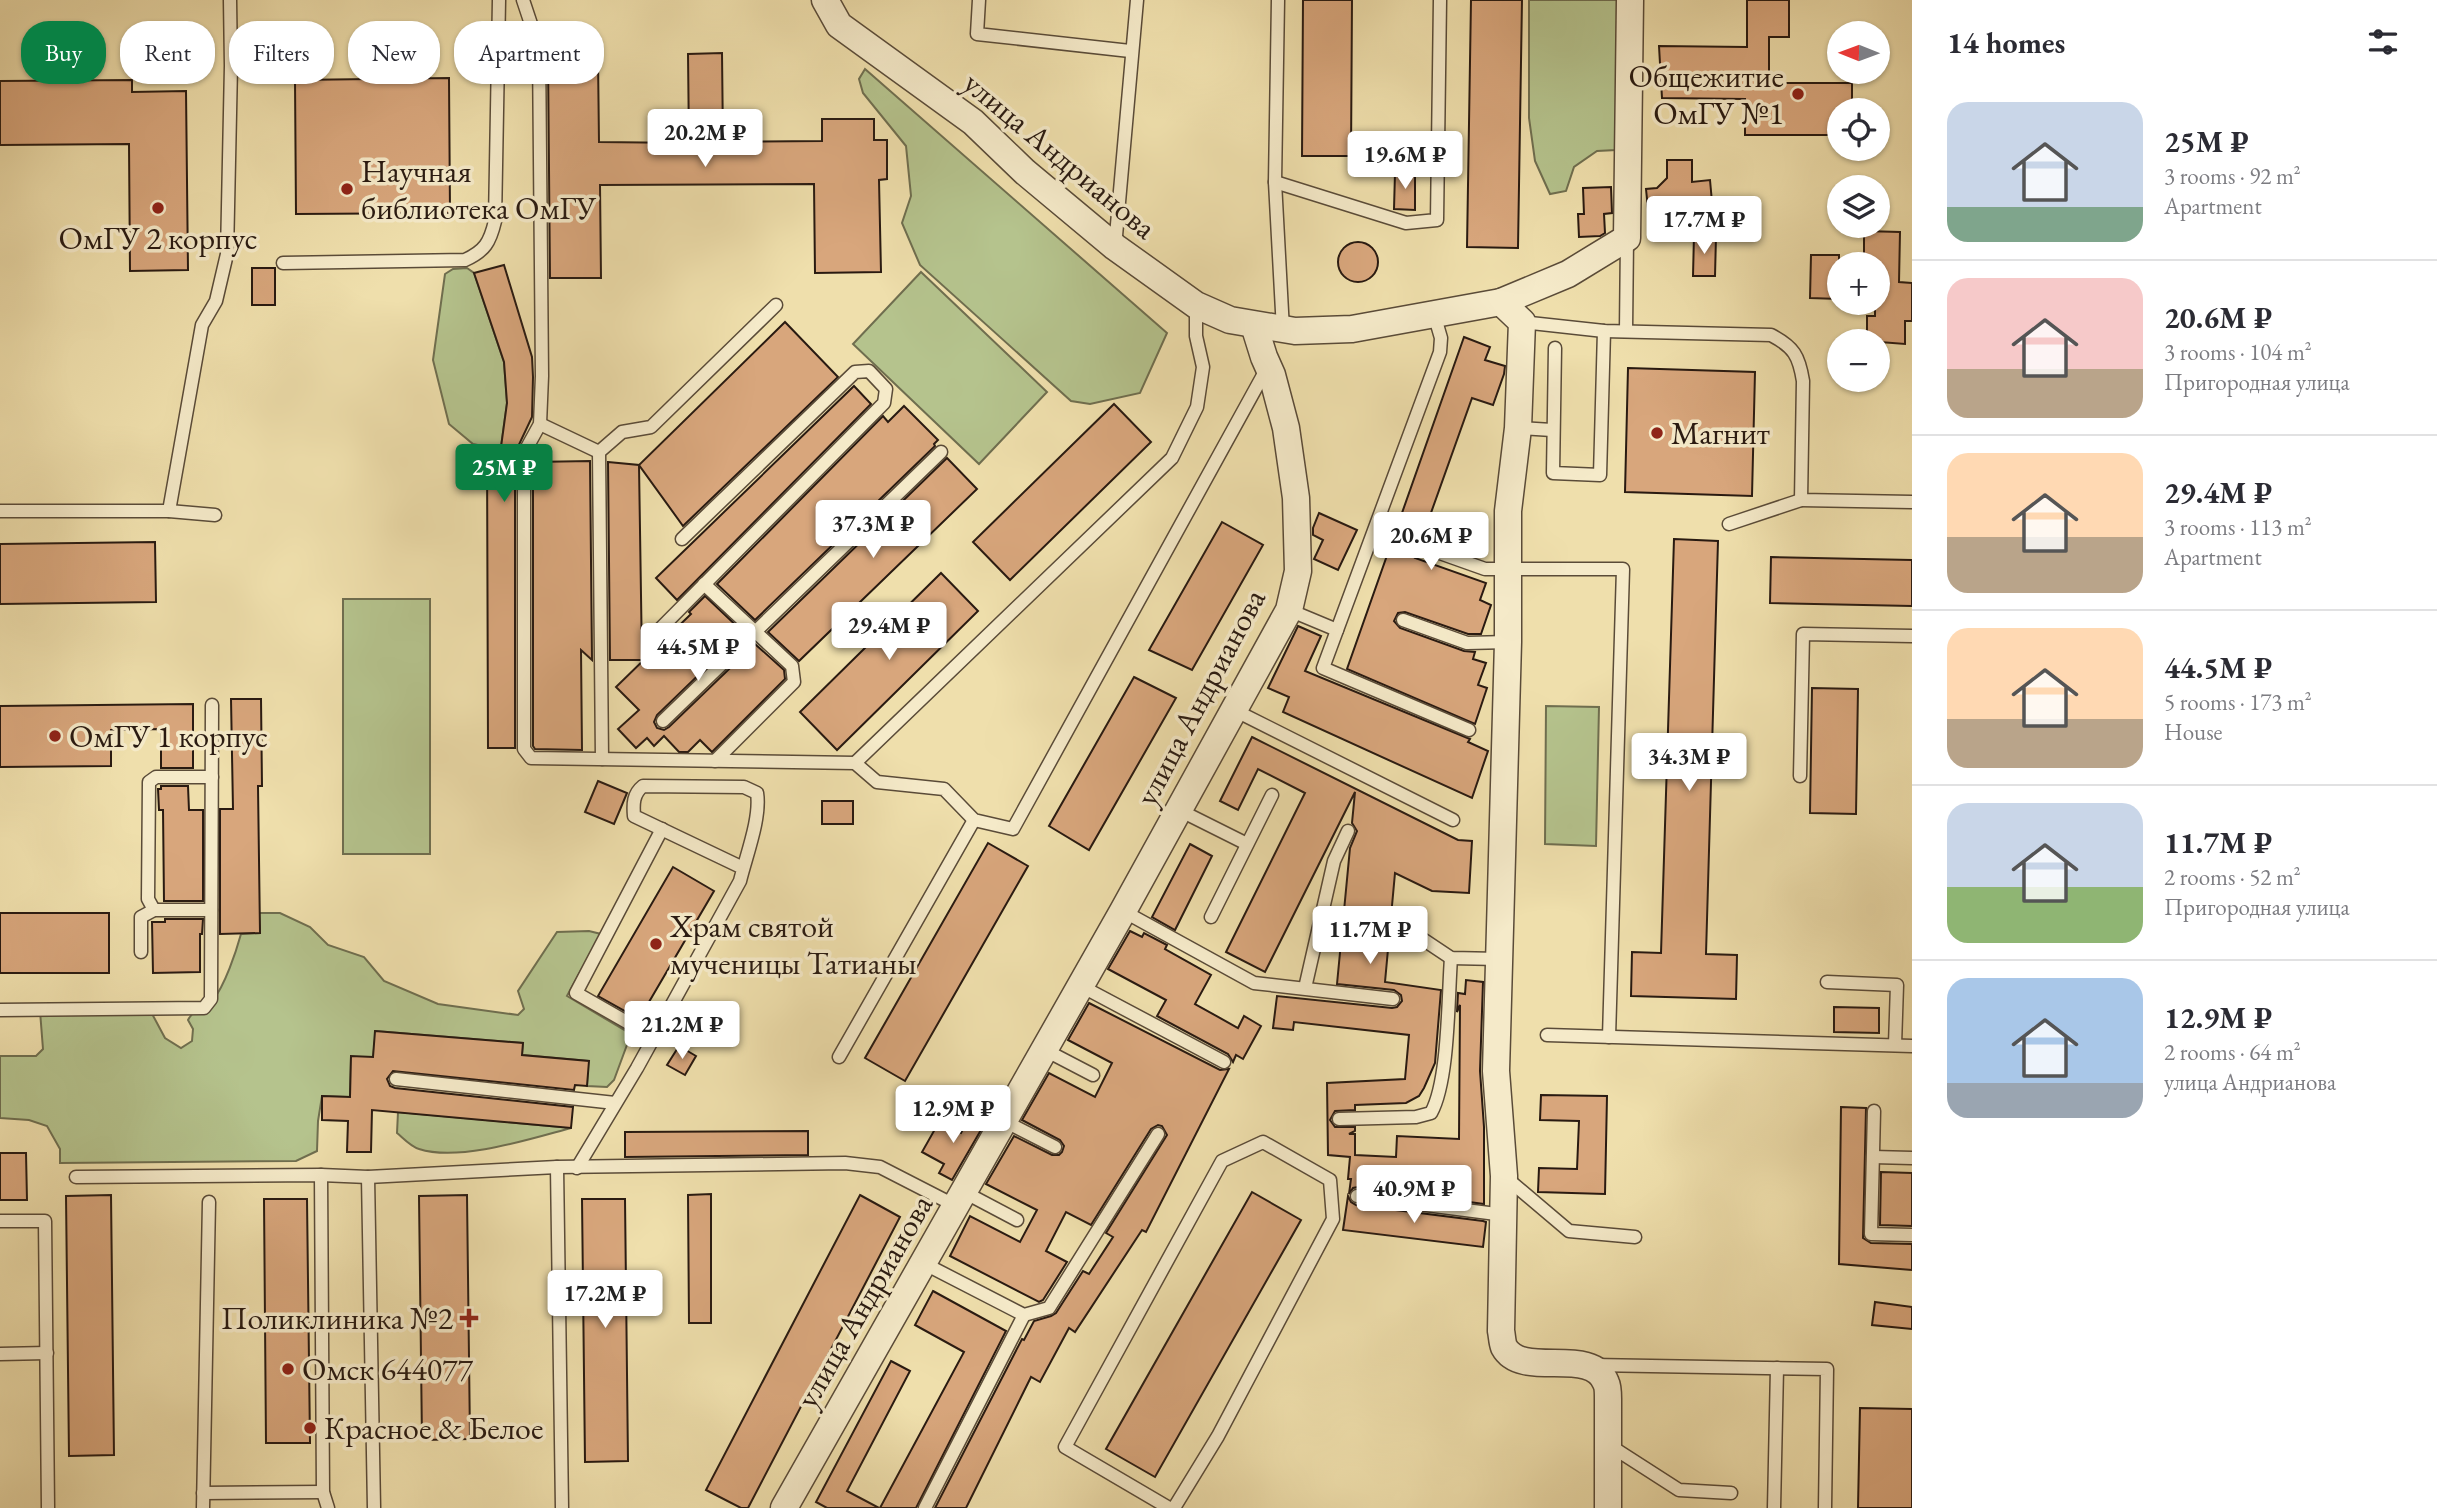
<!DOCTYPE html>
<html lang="en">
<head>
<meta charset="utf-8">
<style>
  body { margin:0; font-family:"EB Garamond",serif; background:#f7f7f7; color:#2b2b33; height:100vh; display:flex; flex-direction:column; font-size:26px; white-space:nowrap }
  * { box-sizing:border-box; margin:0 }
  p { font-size:23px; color:#7c7c81 }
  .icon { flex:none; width:38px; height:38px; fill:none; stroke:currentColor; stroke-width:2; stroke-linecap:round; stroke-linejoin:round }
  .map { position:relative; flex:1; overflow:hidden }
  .side { display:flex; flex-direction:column; background:#fff; width:525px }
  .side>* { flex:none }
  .banner { position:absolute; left:21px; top:21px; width:665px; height:63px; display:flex; gap:14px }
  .needle { width:46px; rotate:271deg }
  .fabs { position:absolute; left:1827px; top:21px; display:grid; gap:14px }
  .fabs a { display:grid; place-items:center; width:63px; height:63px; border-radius:50%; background:#fff; box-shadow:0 2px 5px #0004; font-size:35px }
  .price { position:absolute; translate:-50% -60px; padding:0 16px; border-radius:7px; background:#fff; color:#222; font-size:23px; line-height:46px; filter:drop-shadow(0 2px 4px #0008) }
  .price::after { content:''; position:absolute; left:50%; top:42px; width:21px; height:16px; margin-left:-10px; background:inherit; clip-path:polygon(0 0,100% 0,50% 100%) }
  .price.current { background:#0b8043; color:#fff }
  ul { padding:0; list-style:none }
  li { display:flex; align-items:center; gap:21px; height:175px; padding:0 35px }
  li+li { border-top:2px solid #e1e1e2 }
  li span { display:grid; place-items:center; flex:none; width:196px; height:140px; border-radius:21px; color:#555 }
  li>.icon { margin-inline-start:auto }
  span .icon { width:84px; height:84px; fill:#fffc; stroke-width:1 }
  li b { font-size:30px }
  h2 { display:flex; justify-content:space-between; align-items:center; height:84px; padding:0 35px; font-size:30px }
  .tag { padding:0 24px; border-radius:28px; background:#fff; box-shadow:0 2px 5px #0004; font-size:24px; line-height:63px }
  .tag.current { background:#0b8043; color:#fff }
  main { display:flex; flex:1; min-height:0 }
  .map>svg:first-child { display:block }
  .green { fill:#b5c38d; stroke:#6f6e4f; stroke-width:2 }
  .building { fill:#d8a67c; stroke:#291a11; stroke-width:2 }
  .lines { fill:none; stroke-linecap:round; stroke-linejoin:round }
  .lane-casing { stroke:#5a4b38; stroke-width:15 }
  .street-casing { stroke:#5a4b38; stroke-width:29 }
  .lane { stroke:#f5eac9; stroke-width:12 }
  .street { stroke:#f5eac9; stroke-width:26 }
  .poi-dot { fill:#8f2418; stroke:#f5eac9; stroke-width:2.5 }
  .labels { text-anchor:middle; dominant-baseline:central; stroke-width:7; stroke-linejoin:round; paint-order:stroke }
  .poi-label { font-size:32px; fill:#291a11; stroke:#f5eac9; text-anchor:start }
  .street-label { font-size:32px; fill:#291a11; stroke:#f5eac9 }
</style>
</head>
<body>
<main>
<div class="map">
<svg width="1912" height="1508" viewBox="0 0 1912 1508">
  <rect width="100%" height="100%" fill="#efdfac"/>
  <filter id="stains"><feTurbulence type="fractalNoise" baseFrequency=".00286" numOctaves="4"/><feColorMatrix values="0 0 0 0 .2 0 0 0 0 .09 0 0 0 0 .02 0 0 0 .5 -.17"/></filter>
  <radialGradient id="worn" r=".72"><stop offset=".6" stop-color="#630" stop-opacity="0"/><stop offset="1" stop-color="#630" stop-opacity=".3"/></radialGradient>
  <g class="green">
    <polygon points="1529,0 1620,0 1616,150 1597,151 1574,167 1566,191 1550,194 1535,161 1529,118"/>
    <polygon points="865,69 1167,333 1140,393 1090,404 1071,401 920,265 902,223 911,196 906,146 863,93 859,79"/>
    <polygon points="467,268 474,273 504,362 507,403 501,447 487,447 473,444 449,424 433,360 445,274 453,269"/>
    <polygon points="921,272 1047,392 979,464 853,344"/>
    <rect x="343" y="599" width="87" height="255"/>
    <polygon points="1546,706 1599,707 1596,846 1545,844"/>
    <path d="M 259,913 L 280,913 L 310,927 L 328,945 L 364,957 L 384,981 L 438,1004 L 518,1015 L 524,1009 L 518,991 L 557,932 L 589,931 L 601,934 L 567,996 L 631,1034 L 614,1080 L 607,1087 L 587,1086 L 588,1061 L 522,1055 L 523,1043 L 376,1031 L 373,1057 L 351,1057 L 350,1097 L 322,1096 L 318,1121 L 317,1151 L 296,1161 L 60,1163 L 60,1149 L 47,1126 L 29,1120 L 0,1118 L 0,1056 L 36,1056 L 43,1049 L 40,1011 L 150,1010 L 165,1038 L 181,1048 L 192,1041 L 193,1029 L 188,1020 C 194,1008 205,1009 213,1000 C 225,985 236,952 241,934 L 260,933 Z"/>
    <path d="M 398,1112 L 571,1128 C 530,1139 459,1162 419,1149 C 411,1147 403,1138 397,1133 Z"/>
  </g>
  <g class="building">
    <polygon points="1303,0 1352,0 1351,156 1302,156"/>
    <polygon points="1471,0 1522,0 1518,248 1467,247"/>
    <polygon points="1747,0 1789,0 1789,37 1769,37 1769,83 1852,83 1852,110 1839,110 1839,135 1745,135 1745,99 1662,98 1659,46 1747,47"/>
    <polygon points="722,53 723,142 822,141 822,119 874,119 874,140 887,140 887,179 879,180 881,272 815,273 814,184 600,185 601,278 550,278 548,59 598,58 599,142 689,143 688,54"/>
    <polygon points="449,78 450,213 296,214 295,80"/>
    <polygon points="132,80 132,92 186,91 188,270 130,271 129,144 0,145 0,81"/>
    <polygon points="1667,160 1692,160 1692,182 1710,180 1712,202 1648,209 1646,189 1657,188 1667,178"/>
    <polygon points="1395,173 1415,173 1415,210 1394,209"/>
    <polygon points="1611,187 1612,213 1604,214 1605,233 1600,236 1579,237 1578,214 1584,214 1583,188"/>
    <polygon points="1864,231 1900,232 1899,282 1912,283 1912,321 1905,321 1905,344 1867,341 1867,316 1875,316 1875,303 1878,303 1878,264 1864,264"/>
    <polygon points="1694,235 1716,236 1715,276 1693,276"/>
    <circle cx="1358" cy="262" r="20"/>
    <polygon points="1811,255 1839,255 1839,299 1810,298"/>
    <polygon points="504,265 532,357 533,377 532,417 515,453 515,748 488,748 487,447 501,447 507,403 504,362 474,273"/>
    <rect x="252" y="268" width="23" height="37"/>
    <polygon points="785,322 838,377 683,526 639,465"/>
    <polygon points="1464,337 1490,347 1485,360 1505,366 1504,374 1493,405 1472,398 1422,538 1415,545 1417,553 1415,558 1486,583 1480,600 1491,605 1481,634 1468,634 1405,612 1398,613 1394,621 1400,628 1464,651 1475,652 1473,659 1486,663 1478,685 1487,688 1475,724 1347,669"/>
    <polygon points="1628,368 1755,372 1752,496 1625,492"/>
    <polygon points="854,386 871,404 677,600 656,578"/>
    <polygon points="1114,404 1151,442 1010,580 973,542"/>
    <polygon points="904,406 938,440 934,444 935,446 755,620 717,584 883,416 888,422"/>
    <polygon points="947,458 977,489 799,661 768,632"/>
    <polygon points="590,461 592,660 581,650 582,750 535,749 533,746 533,462"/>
    <polygon points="608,462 639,465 642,660 610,660"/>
    <polygon points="1319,513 1357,530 1338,570 1314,559 1323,540 1313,535 1313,528"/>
    <polygon points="1222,522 1263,545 1192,670 1149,650"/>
    <polygon points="1674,539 1718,541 1706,954 1737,955 1736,999 1631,996 1632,952 1661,953"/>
    <polygon points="155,542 156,602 0,604 0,544"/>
    <polygon points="1771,557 1912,560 1912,606 1770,603"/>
    <polygon points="941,573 978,611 837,750 800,712"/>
    <polygon points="705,596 743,632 657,715 654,722 657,728 664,730 669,727 755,644 784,670 785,679 712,752 700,740 688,752 679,752 664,736 654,746 647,738 636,748 618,729 639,710 616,687 691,614 689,612"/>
    <polygon points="1298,626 1321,636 1305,671 1470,739 1468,742 1488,751 1472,798 1283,712 1289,697 1268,688"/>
    <polygon points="1134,677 1176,698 1089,850 1049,826"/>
    <polygon points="1812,688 1858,689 1856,814 1810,813"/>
    <polygon points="231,699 261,699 262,786 258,786 260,933 220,934 220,809 233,809"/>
    <polygon points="193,704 193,768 161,768 161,729 111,730 111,766 0,767 0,706"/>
    <polygon points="1252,737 1458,840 1472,841 1469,893 1432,891 1395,873 1385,982 1441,990 1435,1063 1424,1088 1419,1096 1406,1103 1355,1105 1355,1110 1335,1111 1330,1120 1335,1127 1355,1127 1355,1131 1349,1134 1355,1134 1355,1155 1396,1157 1397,1136 1459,1139 1460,1005 1457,1012 1458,993 1465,994 1466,980 1483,982 1480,1071 1484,1127 1484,1204 1358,1187 1353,1188 1349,1194 1351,1179 1348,1179 1350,1157 1328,1155 1327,1083 1405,1079 1409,1035 1294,1022 1293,1030 1273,1028 1277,996 1392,1008 1397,1007 1402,1001 1401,995 1394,990 1337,984 1350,848 1357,831 1352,823 1355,792 1265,972 1226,952 1305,793 1258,769 1238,810 1220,801"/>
    <polygon points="598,781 627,793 614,824 585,812"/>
    <polygon points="161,786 188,786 189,810 203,810 203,901 164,901 163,810 159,810 158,789 161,789"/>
    <rect x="822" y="801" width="31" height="23"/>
    <polygon points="988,843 1028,866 905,1081 865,1058"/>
    <polygon points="1190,844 1212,856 1175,930 1152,917"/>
    <polygon points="673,867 714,891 639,1019 598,996"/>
    <rect x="0" y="913" width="109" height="60"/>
    <polygon points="165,919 203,919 202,934 200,934 200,972 153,973 152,922 165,922"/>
    <polygon points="1130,931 1142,937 1144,933 1167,945 1165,949 1211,975 1195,1004 1238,1028 1244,1016 1261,1026 1243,1059 1236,1055 1233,1062 1228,1054 1157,1016 1166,1000 1108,969"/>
    <polygon points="1089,1003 1220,1070 1229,1069 1146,1232 1142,1230 1075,1332 1069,1328 1040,1382 1031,1377 966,1508 935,1508 1022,1339 1024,1340 1034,1321 1051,1316 1056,1313 1083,1271 1089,1274 1113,1237 1106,1233 1167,1135 1162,1126 1158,1125 1151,1129 1091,1225 1066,1212 1046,1251 1067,1262 1043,1300 1039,1302 950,1256 970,1216 1020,1242 1037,1210 986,1184 1014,1136 1052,1155 1059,1155 1062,1152 1064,1146 1060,1140 1022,1120 1049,1073 1095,1097 1112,1063 1068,1040"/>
    <polygon points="1834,1007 1879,1008 1879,1033 1834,1032"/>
    <polygon points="375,1031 523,1043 522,1055 589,1061 587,1086 575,1085 574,1090 393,1071 387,1079 390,1086 395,1088 573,1107 571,1128 372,1110 371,1152 347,1152 348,1121 322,1120 322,1096 350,1097 351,1056 373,1057"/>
    <polygon points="679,1046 696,1056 685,1075 667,1065"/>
    <polygon points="1541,1095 1607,1096 1605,1194 1538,1192 1539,1168 1577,1169 1579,1121 1540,1120"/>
    <polygon points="1841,1107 1866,1108 1863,1238 1871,1243 1912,1244 1912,1270 1839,1264"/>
    <polygon points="971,1115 985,1123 952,1180 939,1173 944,1164 922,1152 939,1122 961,1133"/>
    <polygon points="808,1131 808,1155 625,1157 625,1132"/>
    <polygon points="0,1153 26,1153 27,1200 0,1200"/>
    <polygon points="1881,1172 1912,1173 1912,1226 1880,1225"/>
    <polygon points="1252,1192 1301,1220 1155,1477 1106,1449"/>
    <polygon points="711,1194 711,1323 689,1323 688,1195"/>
    <polygon points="111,1195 114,1455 69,1456 66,1196"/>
    <polygon points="467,1195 470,1439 422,1440 419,1196"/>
    <polygon points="860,1195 900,1217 748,1508 741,1508 706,1490"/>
    <polygon points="1348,1196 1351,1202 1356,1205 1483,1221 1486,1222 1483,1247 1343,1230"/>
    <polygon points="264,1199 307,1199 310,1443 266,1443"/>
    <polygon points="582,1199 625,1199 628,1461 585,1462"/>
    <polygon points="933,1291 1006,1331 916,1508 880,1508 964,1352 915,1325"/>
    <polygon points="1875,1302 1912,1307 1912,1329 1872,1325"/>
    <polygon points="891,1361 910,1371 847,1491 879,1508 827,1508 816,1502"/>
    <polygon points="1860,1408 1912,1409 1912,1508 1858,1508"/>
  </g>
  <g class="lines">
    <g class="lane-casing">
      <g id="lane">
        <polyline points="523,0 539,48 542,376 540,424 524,453 524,749 531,758 855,763 877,782 944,789 974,820 1013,829 1267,368"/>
        <polyline points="979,0 977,34 1130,51"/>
        <polyline points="1278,0 1275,182 1283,330"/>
        <polyline points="1275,182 1406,223 1437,220 1440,0"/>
        <polyline points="1115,247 1137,0"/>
        <path d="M 283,263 L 465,260 C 485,251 490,242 495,221 L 499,0"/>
        <polyline points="1434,314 1441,338 1440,352 1323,668 1469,730"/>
        <path d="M 1522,322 L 1604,331 L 1771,335 C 1794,347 1799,356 1803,381 L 1801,500 L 1912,502"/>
        <polyline points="1626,331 1627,238"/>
        <polyline points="1555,348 1553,473 1600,475 1604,331"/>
        <polyline points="540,424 599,452"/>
        <polyline points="1518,428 1552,430"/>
        <polyline points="0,511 169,511 202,325 216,301 227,254 231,66 230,0"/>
        <polyline points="169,511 215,515"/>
        <polyline points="1729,524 1801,500"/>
        <polyline points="1423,547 1485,569 1623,569 1609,1037"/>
        <polyline points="704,584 792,666 794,682 715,761"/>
        <polyline points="1289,610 1337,630"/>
        <polyline points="1403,620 1467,643 1508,642"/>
        <polyline points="658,631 884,403 886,389 869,371 855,372 682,539"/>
        <polyline points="1234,710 1453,820"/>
        <polyline points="663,721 941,452"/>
        <polyline points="602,759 599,452 622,432 651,427 776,305"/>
        <polyline points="855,763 1172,458 1197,407 1203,367 1196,336 1196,305"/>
        <polyline points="1800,776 1803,634 1912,636"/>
        <polyline points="1179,810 1247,844"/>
        <polyline points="154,910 148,899 149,782 156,777 212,777"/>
        <polyline points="1123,911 1254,983 1393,999"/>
        <polyline points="1211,917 1272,795"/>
        <polyline points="1409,930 1451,958 1499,959"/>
        <polyline points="141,952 141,917 154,910 211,910"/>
        <polyline points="1827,982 1897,985 1895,1045"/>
        <polyline points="1081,986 1224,1062"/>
        <polyline points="1305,988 1334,861 1348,831"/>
        <polyline points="0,1010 204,1008 211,999 212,705"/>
        <polyline points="1547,1035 1912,1046"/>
        <polyline points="653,1037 576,993 662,829"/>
        <polyline points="1045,1050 1093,1075"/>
        <polyline points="839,1057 974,820"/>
        <polyline points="396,1079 615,1103"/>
        <polyline points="1874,1111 1871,1234 1912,1235"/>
        <path d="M 1339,1119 L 1416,1117 L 1431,1113 C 1449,1081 1448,997 1451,958"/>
        <polyline points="1004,1121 1055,1147"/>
        <polyline points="1873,1157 1912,1158"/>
        <polyline points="557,1167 562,1508"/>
        <path d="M 577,1168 L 637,1068 L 740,881 C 746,856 761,818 757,793 L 744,787 L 643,786 C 633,794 633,804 634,816 L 743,868"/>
        <polyline points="321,1175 323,1492 328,1508"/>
        <polyline points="1504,1176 1569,1231 1635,1237"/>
        <polyline points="76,1177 321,1175 368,1177 557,1167 845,1163 880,1167 956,1206"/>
        <polyline points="368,1177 374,1508"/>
        <polyline points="964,1192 1017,1220"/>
        <polyline points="1357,1196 1504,1215"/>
        <polyline points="0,1221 45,1221 48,1508"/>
        <polyline points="923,1263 1024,1315 1049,1308 1158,1134"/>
        <polyline points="0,1354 47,1353"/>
        <polyline points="1593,1365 1827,1369 1825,1508"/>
        <polyline points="1609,1445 1679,1490 1731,1493"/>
        <polyline points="203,1493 323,1492"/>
        <polyline points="203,1508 209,1202"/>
        <polyline points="925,1508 1024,1315"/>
        <polyline points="1169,1508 1065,1447 1222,1161 1263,1142 1330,1180 1333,1219 1218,1436 1174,1508"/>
        <polyline points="1774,1508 1777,1368"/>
      </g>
    </g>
    <g class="street-casing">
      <g id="street">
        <polyline points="825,0 839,25 973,122 1025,172 1115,247 1196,305 1230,320 1295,331 1352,329 1501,302 1568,274 1627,238 1630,0"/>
        <path d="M 1501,302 L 1522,322 L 1518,428 L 1508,511 L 1508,642 L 1496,1071 L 1504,1176 L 1501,1331 C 1502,1335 1502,1342 1504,1347 C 1522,1380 1592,1345 1606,1383 C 1608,1387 1608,1394 1608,1399 L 1608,1508"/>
        <polyline points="784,1508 1123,911 1289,610 1298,571 1296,498 1286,428 1272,375 1264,357 1254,325"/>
      </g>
    </g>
    <use href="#lane" class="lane"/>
    <use href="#street" class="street"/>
  </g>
  <g class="poi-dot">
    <circle cx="1798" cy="94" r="7"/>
    <circle cx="347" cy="189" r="7"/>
    <circle cx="158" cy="208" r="7"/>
    <circle cx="1657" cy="433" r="7"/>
    <circle cx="55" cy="736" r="7"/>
    <circle cx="656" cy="944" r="7"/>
    <path d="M465.5 1307.5h7v7h7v7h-7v7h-7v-7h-7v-7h7z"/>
    <circle cx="288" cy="1369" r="7"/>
    <circle cx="310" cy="1428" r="7"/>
  </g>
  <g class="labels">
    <g class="poi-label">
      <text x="1784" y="76" text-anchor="end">Общежитие<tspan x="1784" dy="37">ОмГУ №1</tspan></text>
      <text x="361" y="171">Научная<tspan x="361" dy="37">библиотека ОмГУ</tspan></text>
      <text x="158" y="238" text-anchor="middle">ОмГУ 2 корпус</text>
      <text x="1671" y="433">Магнит</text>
      <text x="69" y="736">ОмГУ 1 корпус</text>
      <text x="670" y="926">Храм святой<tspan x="670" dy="37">мученицы Татианы</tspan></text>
      <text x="453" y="1318" text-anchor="end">Поликлиника №2</text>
      <text x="302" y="1369">Омск 644077</text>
      <text x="324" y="1428">Красное &amp; Белое</text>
    </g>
    <g class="street-label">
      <text transform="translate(1060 155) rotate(40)">улица Андрианова</text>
      <text transform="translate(1200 697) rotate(-62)">улица Андрианова</text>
      <text transform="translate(864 1301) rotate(-60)">улица Андрианова</text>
    </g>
  </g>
  <rect width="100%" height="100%" filter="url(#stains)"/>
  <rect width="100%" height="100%" fill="url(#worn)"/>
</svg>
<div class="fabs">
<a><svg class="needle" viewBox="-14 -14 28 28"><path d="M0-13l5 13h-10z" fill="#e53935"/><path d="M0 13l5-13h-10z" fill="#7c7c81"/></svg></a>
<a><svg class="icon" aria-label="locate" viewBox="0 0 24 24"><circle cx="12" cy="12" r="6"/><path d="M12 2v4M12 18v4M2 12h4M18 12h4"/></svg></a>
<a><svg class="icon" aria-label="layers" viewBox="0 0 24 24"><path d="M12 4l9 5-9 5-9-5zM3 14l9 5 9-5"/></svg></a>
<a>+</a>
<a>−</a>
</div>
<b class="price" style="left:705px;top:169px">20.2M ₽</b>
<b class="price" style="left:1405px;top:191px">19.6M ₽</b>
<b class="price" style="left:1704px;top:256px">17.7M ₽</b>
<b class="price current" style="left:504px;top:504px">25M ₽</b>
<b class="price" style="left:873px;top:560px">37.3M ₽</b>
<b class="price" style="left:1431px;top:572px">20.6M ₽</b>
<b class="price" style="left:889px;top:662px">29.4M ₽</b>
<b class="price" style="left:698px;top:683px">44.5M ₽</b>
<b class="price" style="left:1689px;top:793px">34.3M ₽</b>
<b class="price" style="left:1370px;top:966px">11.7M ₽</b>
<b class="price" style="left:682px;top:1061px">21.2M ₽</b>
<b class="price" style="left:953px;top:1145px">12.9M ₽</b>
<b class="price" style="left:1414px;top:1225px">40.9M ₽</b>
<b class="price" style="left:605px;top:1330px">17.2M ₽</b>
<div class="banner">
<a class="tag current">Buy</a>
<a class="tag">Rent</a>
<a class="tag">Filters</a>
<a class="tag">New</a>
<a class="tag">Apartment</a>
</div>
</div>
<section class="side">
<h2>14 homes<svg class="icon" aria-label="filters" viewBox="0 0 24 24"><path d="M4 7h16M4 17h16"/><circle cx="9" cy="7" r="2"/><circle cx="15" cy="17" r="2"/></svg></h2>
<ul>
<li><span style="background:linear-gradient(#c9d6e8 75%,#7fa58c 0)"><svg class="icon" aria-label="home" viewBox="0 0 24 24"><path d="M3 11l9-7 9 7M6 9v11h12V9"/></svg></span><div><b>25M ₽</b><p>3 rooms · 92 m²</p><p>Apartment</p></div></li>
<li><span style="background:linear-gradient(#f6c9c9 65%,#b9a48a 0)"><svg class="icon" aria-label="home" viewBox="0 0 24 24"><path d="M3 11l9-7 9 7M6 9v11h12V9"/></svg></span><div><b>20.6M ₽</b><p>3 rooms · 104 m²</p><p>Пригородная улица</p></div></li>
<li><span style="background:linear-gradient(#ffd9b3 60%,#b9a48a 0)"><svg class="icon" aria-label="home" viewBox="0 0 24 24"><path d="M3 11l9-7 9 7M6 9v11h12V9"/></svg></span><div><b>29.4M ₽</b><p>3 rooms · 113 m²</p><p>Apartment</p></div></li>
<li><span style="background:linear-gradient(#ffd9b3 65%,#b9a48a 0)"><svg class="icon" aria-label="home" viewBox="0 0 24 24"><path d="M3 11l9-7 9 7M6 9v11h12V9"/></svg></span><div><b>44.5M ₽</b><p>5 rooms · 173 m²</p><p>House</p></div></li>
<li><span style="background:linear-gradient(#c9d6e8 60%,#8fb573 0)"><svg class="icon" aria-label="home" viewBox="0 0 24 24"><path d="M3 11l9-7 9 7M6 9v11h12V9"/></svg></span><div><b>11.7M ₽</b><p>2 rooms · 52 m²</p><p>Пригородная улица</p></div></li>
<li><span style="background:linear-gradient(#a9c7e8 75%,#9aa5b1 0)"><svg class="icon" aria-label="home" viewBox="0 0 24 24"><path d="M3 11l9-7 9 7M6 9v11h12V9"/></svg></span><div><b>12.9M ₽</b><p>2 rooms · 64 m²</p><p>улица Андрианова</p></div></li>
</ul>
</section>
</main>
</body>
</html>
